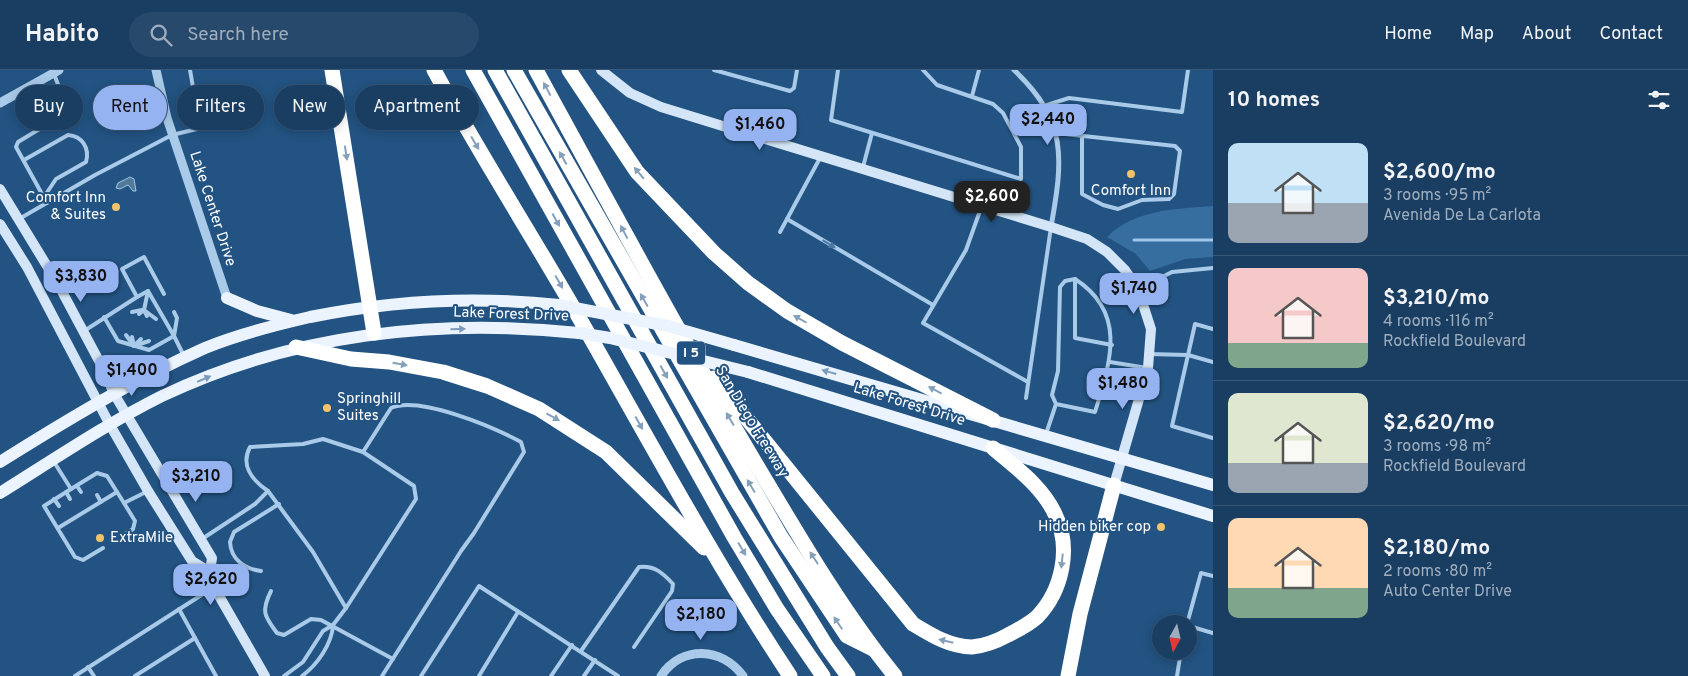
<!DOCTYPE html>
<html lang="en">
<head>
<meta charset="utf-8">
<style>
  body { margin:0; font-family:Overpass,sans-serif; background:#27496b; color:#f1f3f6; height:100vh; display:flex; flex-direction:column; font-size:19px; white-space:nowrap }
  * { box-sizing:border-box; margin:0 }
  p { font-size:16px; color:#9faebe }
  .icon { flex:none; width:28px; height:28px; fill:none; stroke:currentColor; stroke-width:2; stroke-linecap:round; stroke-linejoin:round }
  .map { position:relative; flex:1; overflow:hidden }
  .panel { display:flex; flex-direction:column; background:#1a3e62; width:475px }
  .panel>* { flex:none }
  .top-card { position:absolute; left:15px; top:15px; width:475px; height:45px; display:flex; gap:10px }
  .needle { width:32px; rotate:188deg }
  .controls { position:absolute; left:1152px; top:545px; display:grid; gap:10px }
  .controls a { display:grid; place-items:center; width:45px; height:45px; border-radius:50%; background:#1a3e62; box-shadow:0 2px 12px #0003,0 0 0 1px #385777; font-size:25px }
  .price { position:absolute; translate:-50% -42px; padding:0 11px; border-radius:10px; background:#95b2f1; color:#111; font-size:16px; line-height:32px; filter:drop-shadow(0 1px 2px #0008) }
  .price::after { content:''; position:absolute; left:50%; top:30px; width:15px; height:11px; margin-left:-8px; background:inherit; clip-path:polygon(0 0,100% 0,50% 100%) }
  .price.on { background:#222; color:#fff }
  ul { padding:0; list-style:none }
  li { display:flex; align-items:center; gap:15px; height:125px; padding:0 15px }
  li+li { border-top:1px solid #385777 }
  li span { display:grid; place-items:center; flex:none; width:140px; height:100px; border-radius:10px; color:#555 }
  li>.icon { margin-inline-start:auto }
  span .icon { width:60px; height:60px; fill:#fffc; stroke-width:1 }
  li b { font-size:21px }
  h2 { display:flex; justify-content:space-between; align-items:center; height:60px; padding:0 15px; font-size:21px }
  .tag { padding:0 18px; border-radius:22px; background:#1a3e62; box-shadow:0 2px 12px #0003,0 0 0 1px #385777; font-size:18px; line-height:45px }
  .tag.on { background:#95b2f1; color:#111 }
  header { display:flex; align-items:center; gap:30px; box-sizing:border-box; height:70px; padding:0 25px; background:#1a3e62; border-bottom:1px solid #385777 }
  header strong { font-size:24px }
  nav { display:flex; gap:28px; margin-inline-start:auto; font-size:18px }
  .search { width:350px; height:45px; background:#27496b; display:flex; align-items:center; gap:12px; box-sizing:border-box; padding:0 18px; border-radius:28px; color:#9faebe; font-size:19px }
  main { display:flex; flex:1; min-height:0 }
  .map>svg:first-child { display:block }
  .green { fill:#366ea0 }
  .water { fill:#547899; stroke:#9dc6e9 }
  .lines { fill:none; stroke-linecap:round; stroke-linejoin:round }
  .stream { stroke:#9dc6e9; stroke-width:3 }
  .service { stroke:#a9cae8; stroke-width:4 }
  .minor { stroke:#a9cae8; stroke-width:5 }
  .tertiary { stroke:#a9cae8; stroke-width:9 }
  .secondary { stroke:#d3e5f6; stroke-width:10 }
  .primary { stroke:#ebf4fe; stroke-width:12 }
  .motorway { stroke:#fff; stroke-width:15 }
  .primary-bridge { stroke:#ebf4fe; stroke-width:12 }
  .oneway { fill:#85a0ba }
  .oneway2 { fill:#4a77a1 }
  .oneway3 { fill:#7c9bba }
  .poi-dot { fill:#f4c26b; stroke:#225382; stroke-width:2 }
  .labels { text-anchor:middle; dominant-baseline:central; stroke-width:4; stroke-linejoin:round; paint-order:stroke }
  .shield { fill:#225382; stroke:#bdcbda; stroke-width:1 }
  .shield-label { font-size:14px; font-weight:bold; fill:#fff }
  .poi-label { font-size:15px; fill:#fff; stroke:#225382; text-anchor:end }
  .street-label { font-size:15px; fill:#fff; stroke:#225382 }
</style>
</head>
<body>
<header>
<strong>Habito</strong>
<div class="search"><svg class="icon" aria-label="search" viewBox="0 0 24 24"><circle cx="10" cy="10" r="6"/><path d="M15 15l6 6"/></svg>Search here</div>
<nav><a>Home</a><a>Map</a><a>About</a><a>Contact</a></nav>
</header>
<main>
<div class="map">
<svg width="1213" height="606" viewBox="0 0 1213 606">
  <rect width="100%" height="100%" fill="#225382"/>
  <path class="green" d="M 1213,136 L 1213,187 L 1185,189 L 1150,201 L 1136,184 L 1107,167 C 1135,139 1176,139 1213,136 Z"/>
  <polygon class="water" points="130,107 134,109 136,121 133,121 128,115 120,119 116,118 118,113"/>
  <g class="lines">
    <polyline class="stream" points="1134,170 1213,170"/>
    <g class="service">
      <polyline points="714,0 790,21 794,18 797,0"/>
      <polyline points="838,0 831,50 1021,109 1021,77 1003,43 993,34 937,15 923,0"/>
      <polyline points="972,26 979,0"/>
      <polyline points="1044,36 1069,28 1182,42 1188,0"/>
      <polyline points="1056,63 1175,76 1180,81 1174,124 1169,129 1142,130 1118,139 1103,135 1082,124 1082,66"/>
      <path d="M 24,90 L 68,65 C 82,66 90,78 86,92 L 56,109 L 44,127"/>
      <polyline points="863,97 872,63"/>
      <polyline points="47,133 16,77 18,72 66,43 67,38 54,4"/>
      <polyline points="981,138 966,180 923,253 1028,312"/>
      <polyline points="19,149 95,105 172,65 209,56 194,23 190,0"/>
      <polyline points="787,149 933,235"/>
      <polyline points="780,162 820,88"/>
      <polyline points="1075,209 1075,268 1112,275"/>
      <polyline points="1140,218 1172,202 1213,198"/>
      <polyline points="148,221 144,240 156,249"/>
      <polyline points="132,242 142,240"/>
      <polyline points="174,242 177,248 174,266 184,286"/>
      <polyline points="139,244 144,240 147,246"/>
      <polyline points="104,247 118,271 149,280 174,266 148,221 137,227"/>
      <polyline points="1213,259 1195,254 1172,356 1213,368"/>
      <polyline points="84,261 137,227 122,199 144,187 164,224"/>
      <polyline points="126,265 134,276 149,271"/>
      <polyline points="132,267 134,276 141,269"/>
      <polyline points="1149,284 1188,285 1213,292"/>
      <polyline points="1110,292 1147,298"/>
      <polyline points="1026,328 1051,157"/>
      <path d="M 1046,364 L 1056,334 L 1052,325 L 1058,301 L 1060,217 L 1065,211 L 1075,209 C 1128,243 1110,293 1095,342 L 1056,334"/>
      <polyline points="54,392 71,419 97,403 107,406 124,433 146,422"/>
      <polyline points="77,416 81,422"/>
      <polyline points="71,419 44,436 75,487 83,490 103,478"/>
      <path d="M 268,421 C 252,410 240,396 250,377 L 303,374 L 323,369 L 363,382"/>
      <polyline points="66,422 70,429"/>
      <polyline points="97,425 101,432"/>
      <polyline points="54,429 59,436"/>
      <polyline points="58,458 117,422"/>
      <polyline points="124,465 133,459 135,451 124,433"/>
      <polyline points="202,469 255,434 268,421 313,482 346,538"/>
      <path d="M 261,501 C 245,499 231,490 230,472 L 234,462 L 279,434"/>
      <path d="M 271,521 C 261,541 264,546 277,563 L 284,565 L 311,549 L 321,550 L 393,589"/>
      <polyline points="179,539 216,606"/>
      <polyline points="1187,554 1201,503 1213,506"/>
      <polyline points="1189,556 1213,563"/>
      <path d="M 581,581 L 639,497 C 654,495 663,503 673,514 L 672,521 L 634,577"/>
      <polyline points="88,597 94,606"/>
      <polyline points="75,606 214,517"/>
      <polyline points="135,606 195,568"/>
      <path d="M 284,606 L 303,592 L 323,561 L 333,555 L 346,538 L 416,429 L 414,416 L 363,382 L 391,338 C 419,325 495,358 521,372 L 524,382 L 474,463 L 461,481 L 382,606"/>
      <path d="M 302,606 C 317,595 332,574 333,555"/>
      <polyline points="421,606 479,516 618,606"/>
      <polyline points="479,606 518,542"/>
      <polyline points="551,606 572,575"/>
      <polyline points="584,606 595,590"/>
      <polyline points="1177,606 1181,581"/>
    </g>
    <path class="minor" d="M 1014,0 C 1068,51 1063,89 1051,157"/>
    <g class="tertiary">
      <polyline points="156,0 167,48 227,228"/>
      <polyline points="0,33 59,0"/>
      <path d="M 661,606 C 682,575 722,577 743,606"/>
    </g>
    <g class="secondary">
      <polyline points="601,0 630,23 661,37 1051,157 1087,169 1107,182 1125,200 1138,219 1151,259 1148,298 1114,415"/>
      <polyline points="0,119 58,214 106,304 113,322 212,488 210,502 214,517 265,606"/>
      <polyline points="0,154 27,197 110,355 148,421 192,491 210,502"/>
    </g>
    <g class="primary">
      <polyline points="227,228 257,241 291,250"/>
      <polyline points="734,275 1213,415"/>
      <polyline points="748,302 1213,446"/>
      <path d="M 0,392 C 67,350 133,310 205,278 C 239,264 275,255 310,247 C 394,230 474,226 559,235"/>
      <path d="M 0,423 C 53,390 106,354 162,326 C 292,264 437,248 579,263"/>
    </g>
    <g class="motorway">
      <polyline points="332,0 374,263"/>
      <path d="M 434,0 C 480,85 533,167 581,251 C 649,370 714,491 790,606"/>
      <polyline points="473,0 734,467 777,539 823,606"/>
      <polyline points="495,0 732,423 827,577 848,606"/>
      <polyline points="514,0 781,467 847,566 873,579"/>
      <path d="M 536,0 C 608,132 679,264 756,394 C 799,466 842,541 895,606"/>
      <polyline points="569,0 637,102 714,183 748,213 787,241 842,273 993,350"/>
      <polyline points="296,277 351,289 389,292 443,302 487,316 539,339 606,382 704,478"/>
      <path d="M 714,308 L 913,554 C 931,565 950,577 972,577 C 985,576 997,571 1008,565 C 1018,560 1029,554 1037,547 C 1062,521 1072,478 1055,444 C 1042,416 1016,398 993,378"/>
      <polyline points="1068,606 1080,544 1114,415"/>
    </g>
    <g class="primary-bridge">
      <polyline points="559,235 668,256 734,275"/>
      <polyline points="579,263 610,268 748,302"/>
    </g>
  </g>
  <defs><path id="oneway-solid" d="M-6-.8H1V-3.2L6.5 0L1 3.2V.8H-6Z" transform="scale(1.25)"/></defs>
  <g class="oneway">
    <use href="#oneway-solid" transform="translate(547 19) rotate(-118)"/>
    <use href="#oneway-solid" transform="translate(475 73) rotate(59)"/>
    <use href="#oneway-solid" transform="translate(346 83) rotate(81)"/>
    <use href="#oneway-solid" transform="translate(563 88) rotate(-119)"/>
    <use href="#oneway-solid" transform="translate(639 103) rotate(-130)"/>
    <use href="#oneway-solid" transform="translate(556 150) rotate(61)"/>
    <use href="#oneway-solid" transform="translate(624 162) rotate(-118)"/>
    <use href="#oneway-solid" transform="translate(559 212) rotate(60)"/>
    <use href="#oneway-solid" transform="translate(644 230) rotate(-120)"/>
    <use href="#oneway-solid" transform="translate(800 249) rotate(-150)"/>
    <use href="#oneway-solid" transform="translate(400 294) rotate(10)"/>
    <use href="#oneway-solid" transform="translate(664 302) rotate(61)"/>
    <use href="#oneway-solid" transform="translate(935 320) rotate(-152)"/>
    <use href="#oneway-solid" transform="translate(553 347) rotate(29)"/>
    <use href="#oneway-solid" transform="translate(730 349) rotate(-121)"/>
    <use href="#oneway-solid" transform="translate(639 353) rotate(61)"/>
    <use href="#oneway-solid" transform="translate(751 416) rotate(-121)"/>
    <use href="#oneway-solid" transform="translate(742 479) rotate(59)"/>
    <use href="#oneway-solid" transform="translate(814 488) rotate(-123)"/>
    <use href="#oneway-solid" transform="translate(1062 491) rotate(96)"/>
    <use href="#oneway-solid" transform="translate(838 553) rotate(-124)"/>
    <use href="#oneway-solid" transform="translate(946 571) rotate(-167)"/>
  </g>
  <use class="oneway2" href="#oneway-solid" transform="translate(829 174) rotate(31)"/>
  <g class="oneway3">
    <use href="#oneway-solid" transform="translate(458 259) rotate(-2)"/>
    <use href="#oneway-solid" transform="translate(829 302) rotate(-164)"/>
    <use href="#oneway-solid" transform="translate(204 309) rotate(-23)"/>
  </g>
  <g class="poi-dot">
    <circle cx="1131" cy="104" r="5"/>
    <circle cx="116" cy="137" r="5"/>
    <circle cx="327" cy="338" r="5"/>
    <circle cx="1161" cy="457" r="5"/>
    <circle cx="100" cy="468" r="5"/>
  </g>
  <g class="labels">
    <rect class="shield" x="677" y="271.5" width="28" height="23" rx="4"/>
    <g class="shield-label">
      <text x="691" y="283">I 5</text>
    </g>
    <g class="poi-label">
      <text x="1131" y="121" text-anchor="middle">Comfort Inn</text>
      <text x="106" y="128">Comfort Inn<tspan x="106" dy="17">&amp; Suites</tspan></text>
      <text x="337" y="329" text-anchor="start">Springhill<tspan x="337" dy="17">Suites</tspan></text>
      <text x="1151" y="457">Hidden biker cop</text>
      <text x="110" y="468" text-anchor="start">ExtraMile</text>
    </g>
    <g class="street-label">
      <text transform="translate(212 139) rotate(72)">Lake Center Drive</text>
      <text transform="translate(511 245) rotate(2)">Lake Forest Drive</text>
      <text transform="translate(909 335) rotate(17)">Lake Forest Drive</text>
      <text transform="translate(751 352) rotate(59)">San Diego Freeway</text>
    </g>
  </g>
</svg>
<div class="controls">
<a><svg class="needle" viewBox="-14 -14 28 28"><path d="M0-13l5 13h-10z" fill="#e53935"/><path d="M0 13l5-13h-10z" fill="#9faebe"/></svg></a>
</div>
<b class="price" style="left:1048px;top:76px">$2,440</b>
<b class="price" style="left:760px;top:81px">$1,460</b>
<b class="price on" style="left:992px;top:153px">$2,600</b>
<b class="price" style="left:81px;top:233px">$3,830</b>
<b class="price" style="left:1134px;top:245px">$1,740</b>
<b class="price" style="left:132px;top:327px">$1,400</b>
<b class="price" style="left:1123px;top:340px">$1,480</b>
<b class="price" style="left:196px;top:433px">$3,210</b>
<b class="price" style="left:211px;top:536px">$2,620</b>
<b class="price" style="left:701px;top:571px">$2,180</b>
<div class="top-card">
<a class="tag">Buy</a>
<a class="tag on">Rent</a>
<a class="tag">Filters</a>
<a class="tag">New</a>
<a class="tag">Apartment</a>
</div>
</div>
<section class="panel">
<h2>10 homes<svg class="icon" aria-label="filters" viewBox="0 0 24 24"><path d="M4 7h16M4 17h16"/><circle cx="9" cy="7" r="2"/><circle cx="15" cy="17" r="2"/></svg></h2>
<ul>
<li><span style="background:linear-gradient(#bfe0f5 60%,#9aa5b1 0)"><svg class="icon" aria-label="home" viewBox="0 0 24 24"><path d="M3 11l9-7 9 7M6 9v11h12V9"/></svg></span><div><b>$2,600/mo</b><p>3 rooms · 95 m²</p><p>Avenida De La Carlota</p></div></li>
<li><span style="background:linear-gradient(#f6c9c9 75%,#7fa58c 0)"><svg class="icon" aria-label="home" viewBox="0 0 24 24"><path d="M3 11l9-7 9 7M6 9v11h12V9"/></svg></span><div><b>$3,210/mo</b><p>4 rooms · 116 m²</p><p>Rockfield Boulevard</p></div></li>
<li><span style="background:linear-gradient(#dfe7d0 70%,#9aa5b1 0)"><svg class="icon" aria-label="home" viewBox="0 0 24 24"><path d="M3 11l9-7 9 7M6 9v11h12V9"/></svg></span><div><b>$2,620/mo</b><p>3 rooms · 98 m²</p><p>Rockfield Boulevard</p></div></li>
<li><span style="background:linear-gradient(#ffd9b3 70%,#7fa58c 0)"><svg class="icon" aria-label="home" viewBox="0 0 24 24"><path d="M3 11l9-7 9 7M6 9v11h12V9"/></svg></span><div><b>$2,180/mo</b><p>2 rooms · 80 m²</p><p>Auto Center Drive</p></div></li>
</ul>
</section>
</main>
</body>
</html>
